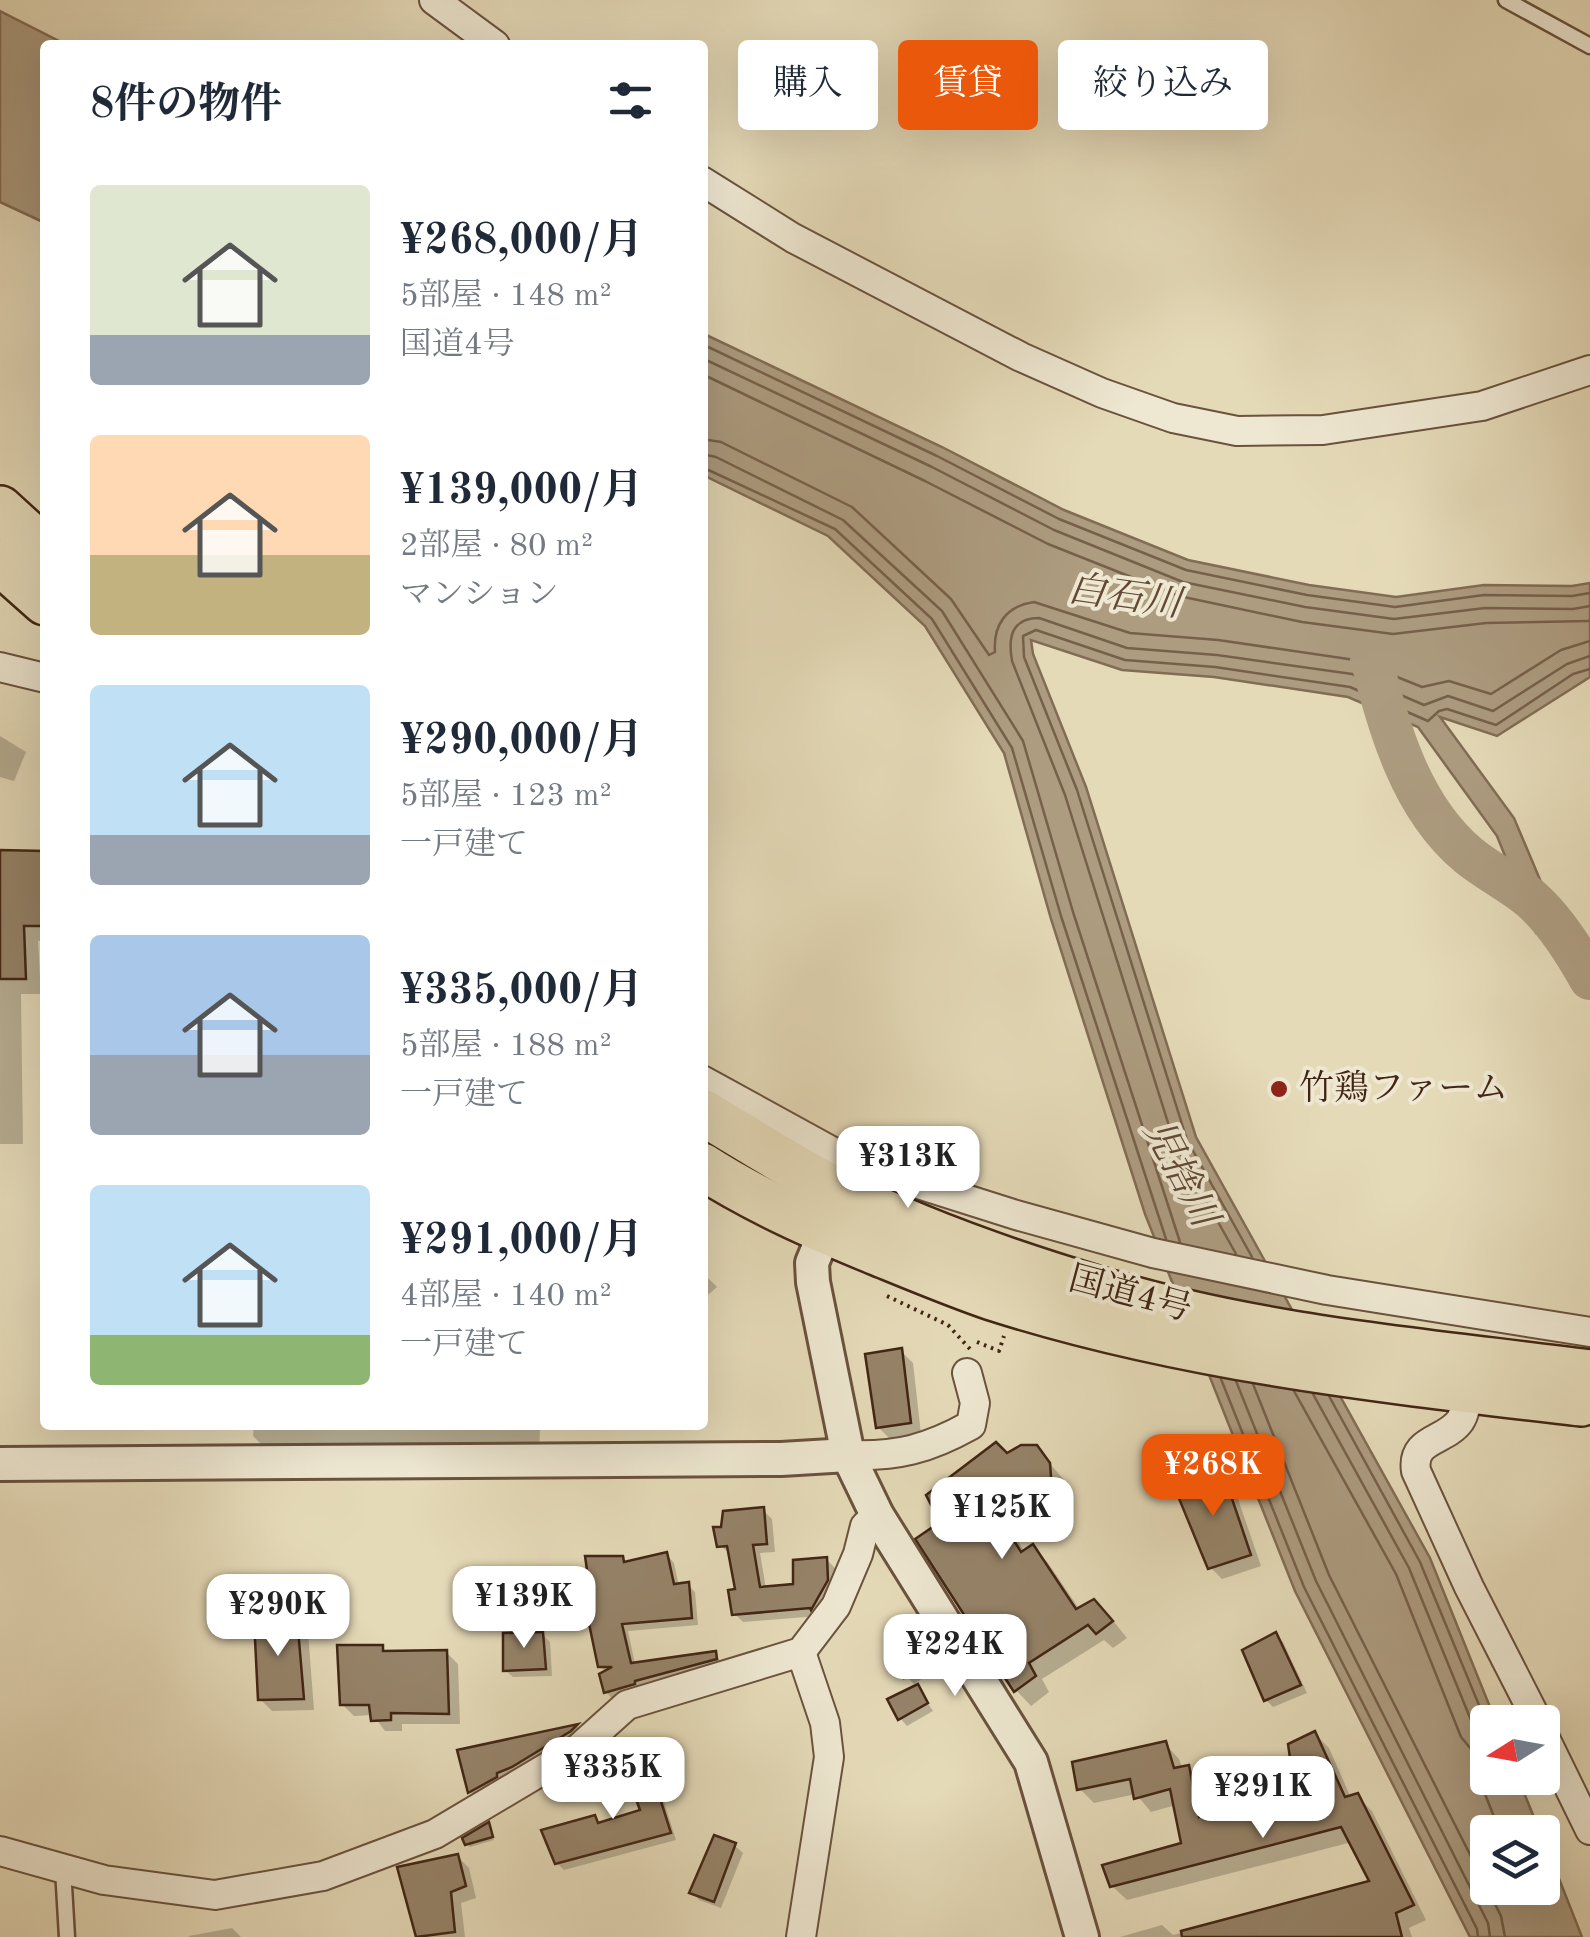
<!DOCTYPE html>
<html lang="ja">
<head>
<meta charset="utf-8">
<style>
  body { margin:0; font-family:"Old Standard TT","Noto Serif JP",serif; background:#f6f6f7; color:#1f2937; height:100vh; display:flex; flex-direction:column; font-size:38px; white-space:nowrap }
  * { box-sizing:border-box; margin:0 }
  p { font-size:32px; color:#747a83 }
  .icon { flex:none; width:55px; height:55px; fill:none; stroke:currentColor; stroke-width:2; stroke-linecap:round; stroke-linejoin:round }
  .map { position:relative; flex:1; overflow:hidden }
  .panel { position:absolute; left:40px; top:40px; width:668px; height:1390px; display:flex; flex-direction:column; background:#fff; border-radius:10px; box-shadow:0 10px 40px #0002 }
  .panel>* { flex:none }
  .guide { position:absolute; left:738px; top:40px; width:702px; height:90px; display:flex; gap:20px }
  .needle { width:65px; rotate:259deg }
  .fabs { position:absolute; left:1470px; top:1705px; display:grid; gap:20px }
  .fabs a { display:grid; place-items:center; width:90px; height:90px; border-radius:10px; background:#fff; box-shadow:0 10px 40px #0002; font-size:50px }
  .price { position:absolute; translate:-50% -85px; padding:0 22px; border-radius:20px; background:#fff; color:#222; font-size:32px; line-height:65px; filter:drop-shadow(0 2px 5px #0008) }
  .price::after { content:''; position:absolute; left:50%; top:60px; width:30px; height:22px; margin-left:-15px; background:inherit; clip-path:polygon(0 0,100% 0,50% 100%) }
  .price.selected { background:#ea580c; color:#fff }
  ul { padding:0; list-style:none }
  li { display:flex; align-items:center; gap:30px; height:250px; padding:0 50px }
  li span { display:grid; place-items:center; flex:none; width:280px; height:200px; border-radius:10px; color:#555 }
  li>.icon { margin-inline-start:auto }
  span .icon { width:120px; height:120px; fill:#fffc; stroke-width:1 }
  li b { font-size:42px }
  h2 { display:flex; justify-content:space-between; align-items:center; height:120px; padding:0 50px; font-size:42px }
  .tag { padding:0 35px; border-radius:10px; background:#fff; box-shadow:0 10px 40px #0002; font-size:35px; line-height:90px }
  .tag.selected { background:#ea580c; color:#fff }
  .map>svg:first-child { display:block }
  .water { fill:#ad9c80; stroke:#826c55; stroke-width:2.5 }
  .shadow { fill:#0003 }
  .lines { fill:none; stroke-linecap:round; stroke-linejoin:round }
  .shore { stroke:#77604a; stroke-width:2.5 }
  .river { stroke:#ad9c80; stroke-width:42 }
  .building { fill:#968369; stroke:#412514; stroke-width:2.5 }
  .service-casing { stroke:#6a523d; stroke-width:19 }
  .minor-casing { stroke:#6a523d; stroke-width:32 }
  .tertiary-casing { stroke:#6a523d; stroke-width:38 }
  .trunk-casing { stroke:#412514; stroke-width:50 }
  .path { stroke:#412514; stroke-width:4; stroke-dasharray:2.5 5; stroke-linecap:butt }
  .service { stroke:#eee7d1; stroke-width:14 }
  .minor { stroke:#eee7d1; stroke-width:28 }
  .tertiary { stroke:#eee7d1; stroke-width:32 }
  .trunk { stroke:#e5dab8; stroke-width:45 }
  .poi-dot { fill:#8f2418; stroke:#eee7d1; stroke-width:4 }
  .labels { text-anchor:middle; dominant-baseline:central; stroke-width:8; stroke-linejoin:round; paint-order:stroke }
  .poi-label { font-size:35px; fill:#412514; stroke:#eee7d1; text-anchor:start }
  .street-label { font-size:35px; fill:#412514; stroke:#eee7d1 }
  .water-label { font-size:38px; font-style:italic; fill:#614934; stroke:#eee7d1 }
</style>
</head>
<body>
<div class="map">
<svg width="1590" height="1937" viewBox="0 0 1590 1937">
  <rect width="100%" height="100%" fill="#e5dab8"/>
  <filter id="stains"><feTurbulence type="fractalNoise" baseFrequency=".002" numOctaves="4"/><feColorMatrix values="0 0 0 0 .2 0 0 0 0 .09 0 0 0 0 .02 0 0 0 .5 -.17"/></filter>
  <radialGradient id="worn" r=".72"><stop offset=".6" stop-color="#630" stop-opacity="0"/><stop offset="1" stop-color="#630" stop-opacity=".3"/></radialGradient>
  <g class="water">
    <polygon points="0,11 67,45 45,45 45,223 0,202"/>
    <polygon points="702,333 942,447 1064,510 1188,560 1309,585 1396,597 1484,585 1572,586 1590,583 1590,677 1497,736 1440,717 1514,818 1541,882 1574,937 1536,933 1497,836 1418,727 1348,697 1214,677 1122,670 1031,640 1033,654 1086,787 1196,1137 1430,1558 1496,1722 1488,1722 1488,1778 1518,1778 1540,1832 1488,1832 1488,1888 1542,1888 1543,1838 1582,1937 1470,1937 1295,1591 1145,1214 1051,919 1004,753 925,626 828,536 703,475"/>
  </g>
  <g class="shadow">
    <polygon points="0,736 26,752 14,781 0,777"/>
    <polygon points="0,852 45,853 45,941 38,941 41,994 21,994 23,1144 0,1144"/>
    <polygon points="702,1272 717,1287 702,1300"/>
    <polygon points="901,1351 913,1363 921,1434 890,1439 878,1427"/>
    <polygon points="254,1425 576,1425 576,1427 540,1428 539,1456 269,1452 253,1436"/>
    <polygon points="1036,1448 1065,1481 1067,1506 1052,1516 1040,1504 1008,1526 1025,1552 1032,1547 1048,1563 1080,1610 1110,1617 1127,1638 1113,1648 1104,1640 1042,1679 1049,1692 1031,1706 1016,1690 943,1523 1007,1456"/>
    <polygon points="1204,1468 1216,1480 1219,1489 1227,1487 1238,1499 1261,1566 1222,1579 1210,1567 1188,1495"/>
    <polygon points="763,1510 772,1519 775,1552 760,1553 766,1589 796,1586 826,1559 835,1568 836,1590 819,1616 743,1622 734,1613 738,1591 731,1554 719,1545"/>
    <polygon points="667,1555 674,1563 679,1586 688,1585 695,1592 698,1625 628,1631 635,1664 715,1653 723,1666 613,1700 606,1692 607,1673 600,1666 596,1615 622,1558 627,1564"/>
    <polygon points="296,1620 308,1632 314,1710 272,1711 260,1699"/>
    <polygon points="542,1634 550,1642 552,1676 513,1677 505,1670"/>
    <polygon points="1276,1635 1283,1642 1307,1693 1273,1707 1266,1700"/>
    <polygon points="918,1646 935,1670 914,1684 906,1676"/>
    <polygon points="382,1648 388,1654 446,1652 458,1664 460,1724 402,1724 402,1731 385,1731 373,1715 354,1716 342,1704"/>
    <polygon points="917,1687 933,1711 907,1726 900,1718"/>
    <polygon points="577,1726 583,1732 477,1799 470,1792 460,1752"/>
    <polygon points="1315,1734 1329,1748 1351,1798 1357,1796 1372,1811 1426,1920 1409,1928 1412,1937 1120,1937 1162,1925 1173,1935 1373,1883 1352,1842 1127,1900 1112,1886 1184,1845 1176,1805 1151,1812 1136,1794 1094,1803 1080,1789 1165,1744 1179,1759 1183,1769 1188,1768 1202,1782 1209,1817 1291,1794 1293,1759"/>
    <polygon points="646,1757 652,1764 676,1840 564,1870 557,1863 594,1818 601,1825 643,1812"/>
    <polygon points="488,1826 494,1840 470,1847 467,1844"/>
    <polygon points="715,1838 735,1846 743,1853 721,1908 699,1900 692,1892"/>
    <polygon points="457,1856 469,1868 476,1898 461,1903 465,1937 419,1937 400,1869"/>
    <polygon points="232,1928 241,1937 189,1937 189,1936"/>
  </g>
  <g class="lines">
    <g class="shore">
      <polyline points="702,344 937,456 1059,519 1186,570 1307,595 1395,607 1484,595 1572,596 1590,593"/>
      <polyline points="702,358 932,467 1054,530 1183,582 1305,607 1394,619 1485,608 1573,609 1590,606"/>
      <polyline points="702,374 925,481 1048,544 1179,596 1302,622 1393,634 1486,623 1590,621"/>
      <path d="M 702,439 L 721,442 L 852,507 L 951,599 L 989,655 L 995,652 C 993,625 1006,606 1034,602 L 1130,633 L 1218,640 L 1355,660 L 1422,687 L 1449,681 L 1491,694 L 1561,650 L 1590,641"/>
      <polyline points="702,454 716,457 843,520 942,611 1023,741 1073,912 1180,1242"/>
      <polyline points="702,467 835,529 932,619 1012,748 1061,916 1166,1239"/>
      <path d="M 1236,1254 L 1175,1145 L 1065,795 L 1012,661 C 1008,638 1011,618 1039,618 L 1127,648 L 1217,655 L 1352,674 L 1424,705 L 1448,696 L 1493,711 L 1567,664 L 1590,656"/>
      <polyline points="1252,1257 1187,1140 1077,790 1024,657 1023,636 1036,630 1125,660 1215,667 1350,687 1428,721 1439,711 1447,709 1496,725 1573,674 1590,669"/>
      <polyline points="1221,1379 1304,1587 1477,1929 1478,1937"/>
      <polyline points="1236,1381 1316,1581 1488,1923 1490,1937"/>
      <polyline points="1253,1384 1329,1575 1501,1916 1505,1937"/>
      <polyline points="1294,1391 1396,1574 1461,1737 1471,1749 1485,1760 1483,1789 1500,1832"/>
      <polyline points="1313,1394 1409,1568 1475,1730 1488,1743"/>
      <polyline points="1329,1396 1420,1562 1488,1727"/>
    </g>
    <path class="river" d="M 1371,658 C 1389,728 1410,806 1468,855 C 1487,871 1511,882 1531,899 C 1554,919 1575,952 1590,979"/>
  </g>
  <g class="building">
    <polygon points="0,850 45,851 45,926 24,926 26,979 0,979"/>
    <polygon points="902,1348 911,1423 876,1428 865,1354"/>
    <polygon points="996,1442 1007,1453 1021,1445 1037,1445 1050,1463 1052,1490 1035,1502 1023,1490 995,1510 1021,1552 1033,1544 1076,1609 1094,1599 1113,1621 1096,1634 1088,1625 1029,1663 1036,1676 1014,1692 915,1539 940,1522 926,1495"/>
    <polygon points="1205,1465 1213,1488 1227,1484 1251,1555 1208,1569 1178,1496 1185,1493 1179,1475"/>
    <polygon points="764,1507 767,1544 753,1545 760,1587 793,1584 793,1560 827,1557 828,1580 811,1610 810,1608 732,1615 728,1590 735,1589 727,1546 717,1547 713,1527 721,1527 723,1511"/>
    <polygon points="667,1552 674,1584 689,1582 692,1618 622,1624 631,1663 716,1651 717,1659 635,1681 635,1684 604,1693 599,1674 612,1667 598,1667 587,1614 593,1613 585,1556 623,1556 624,1562"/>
    <polygon points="297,1617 304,1699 258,1700 254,1619"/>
    <polygon points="543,1632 546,1669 503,1671 503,1633"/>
    <polygon points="1276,1632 1301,1685 1264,1701 1242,1650"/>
    <polygon points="918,1643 929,1662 904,1678 891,1657"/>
    <polygon points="337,1645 383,1645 383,1651 447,1650 449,1714 391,1713 391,1720 371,1721 369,1705 340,1705"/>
    <polygon points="918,1684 928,1703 898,1720 887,1699"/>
    <polygon points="578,1724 571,1731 512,1767 497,1773 497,1777 468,1793 457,1750"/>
    <polygon points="1315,1731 1345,1797 1358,1793 1414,1905 1396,1913 1402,1937 1182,1937 1181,1931 1369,1881 1341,1827 1110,1887 1102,1865 1181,1843 1170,1789 1134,1799 1130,1779 1077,1790 1072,1762 1166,1741 1174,1768 1189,1765 1199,1817 1287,1792 1274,1767 1290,1758 1288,1744"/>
    <polygon points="646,1754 671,1833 555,1864 541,1830 595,1815 598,1823 640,1810 623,1764"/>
    <polygon points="489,1822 493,1837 465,1845 462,1838"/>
    <polygon points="714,1835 736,1843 714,1902 689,1893"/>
    <polygon points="458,1854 466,1886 451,1892 455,1932 416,1937 397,1867"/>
  </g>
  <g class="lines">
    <g class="service-casing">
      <g id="service">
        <polyline points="1506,0 1590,46"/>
        <polyline points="63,1869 67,1937"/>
      </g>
    </g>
    <g class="minor-casing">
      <g id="minor">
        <polyline points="434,0 495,45"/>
        <polyline points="702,181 793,238 1021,357 1102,393 1173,418 1237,431 1323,430 1482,406 1590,370"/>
        <polyline points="0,667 45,678"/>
        <polyline points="702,1080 855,1164 1016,1215 1153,1253 1327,1290 1590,1332"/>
        <path d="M 1467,1390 C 1466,1400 1466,1412 1460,1421 C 1445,1442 1411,1438 1416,1471 L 1469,1587 L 1538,1722"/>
        <path d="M 848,1455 C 897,1457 928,1449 971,1425 L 975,1403 L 967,1373"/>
        <polyline points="1542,1732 1590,1830"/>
        <polyline points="0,1851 104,1880 215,1895 323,1876 435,1834 578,1749 627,1705 801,1652 836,1606 858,1554 865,1526 877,1515"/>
        <polyline points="801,1937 829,1757 825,1723 801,1652"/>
      </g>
    </g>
    <g class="tertiary-casing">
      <g id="tertiary">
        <polyline points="833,1212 812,1263 813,1282 848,1455 877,1515 1031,1762 1082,1937"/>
        <polyline points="0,1464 781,1459 848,1455"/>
      </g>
    </g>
    <g class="trunk-casing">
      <g id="trunk">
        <polyline points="0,509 45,550"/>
        <polyline points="0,562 45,602"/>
        <path d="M 702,1112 C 748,1139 793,1169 840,1192 C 923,1233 1015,1265 1103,1291 C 1261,1339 1428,1352 1590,1373"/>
        <path d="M 702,1166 C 758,1202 818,1228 879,1253 C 916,1268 954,1284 992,1297 C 1182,1358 1384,1380 1581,1403"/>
      </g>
    </g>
    <g class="path">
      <polyline points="887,1296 948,1325 970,1349"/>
      <polyline points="977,1342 999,1351 1004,1336"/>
    </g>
    <use href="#service" class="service"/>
    <use href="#minor" class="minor"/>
    <use href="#tertiary" class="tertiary"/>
    <use href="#trunk" class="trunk"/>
  </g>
  <circle class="poi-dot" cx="1279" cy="1089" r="10"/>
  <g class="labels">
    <g class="poi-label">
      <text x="1299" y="1089">竹鶏ファーム</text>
    </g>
    <g class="street-label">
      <text transform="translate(1130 1295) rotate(15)">国道4号</text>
    </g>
    <g class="water-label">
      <text transform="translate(1124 598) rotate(8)">白石川</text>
      <text transform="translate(1179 1174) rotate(62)">児捨川</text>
    </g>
  </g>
  <rect width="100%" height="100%" filter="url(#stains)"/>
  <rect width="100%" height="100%" fill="url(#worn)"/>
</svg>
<div class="fabs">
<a><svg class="needle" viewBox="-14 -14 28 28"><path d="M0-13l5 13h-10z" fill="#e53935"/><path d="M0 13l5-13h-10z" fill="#747a83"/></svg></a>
<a><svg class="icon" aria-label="layers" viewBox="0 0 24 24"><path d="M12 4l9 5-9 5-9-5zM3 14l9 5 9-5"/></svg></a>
</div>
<b class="price" style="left:908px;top:1211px">¥313K</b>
<b class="price selected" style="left:1213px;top:1519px">¥268K</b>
<b class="price" style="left:1002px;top:1562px">¥125K</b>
<b class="price" style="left:524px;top:1651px">¥139K</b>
<b class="price" style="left:278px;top:1659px">¥290K</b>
<b class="price" style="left:955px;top:1699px">¥224K</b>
<b class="price" style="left:613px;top:1822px">¥335K</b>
<b class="price" style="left:1263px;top:1841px">¥291K</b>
<div class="guide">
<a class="tag">購入</a>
<a class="tag selected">賃貸</a>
<a class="tag">絞り込み</a>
</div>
<section class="panel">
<h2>8件の物件<svg class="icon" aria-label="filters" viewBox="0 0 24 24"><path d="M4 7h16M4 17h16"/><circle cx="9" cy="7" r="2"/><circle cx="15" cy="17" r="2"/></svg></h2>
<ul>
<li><span style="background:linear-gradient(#dfe7d0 75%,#9aa5b1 0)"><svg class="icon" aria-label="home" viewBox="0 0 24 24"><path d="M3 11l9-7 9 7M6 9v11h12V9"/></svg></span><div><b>¥268,000/月</b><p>5部屋 · 148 m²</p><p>国道4号</p></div></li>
<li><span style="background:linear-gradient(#ffd9b3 60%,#c2b280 0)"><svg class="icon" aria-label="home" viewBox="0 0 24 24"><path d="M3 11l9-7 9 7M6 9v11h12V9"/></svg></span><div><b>¥139,000/月</b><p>2部屋 · 80 m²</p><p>マンション</p></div></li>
<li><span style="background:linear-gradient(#bfe0f5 75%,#9aa5b1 0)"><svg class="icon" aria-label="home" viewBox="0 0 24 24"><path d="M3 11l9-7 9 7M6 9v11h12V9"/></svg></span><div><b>¥290,000/月</b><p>5部屋 · 123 m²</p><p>一戸建て</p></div></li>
<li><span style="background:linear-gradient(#a9c7e8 60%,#9aa5b1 0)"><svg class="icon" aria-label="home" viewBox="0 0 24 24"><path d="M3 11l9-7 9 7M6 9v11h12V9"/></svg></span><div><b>¥335,000/月</b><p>5部屋 · 188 m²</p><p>一戸建て</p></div></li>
<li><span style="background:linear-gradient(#bfe0f5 75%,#8fb573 0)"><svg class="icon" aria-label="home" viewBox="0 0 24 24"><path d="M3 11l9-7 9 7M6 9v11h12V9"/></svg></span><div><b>¥291,000/月</b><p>4部屋 · 140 m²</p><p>一戸建て</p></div></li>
</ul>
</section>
</div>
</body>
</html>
